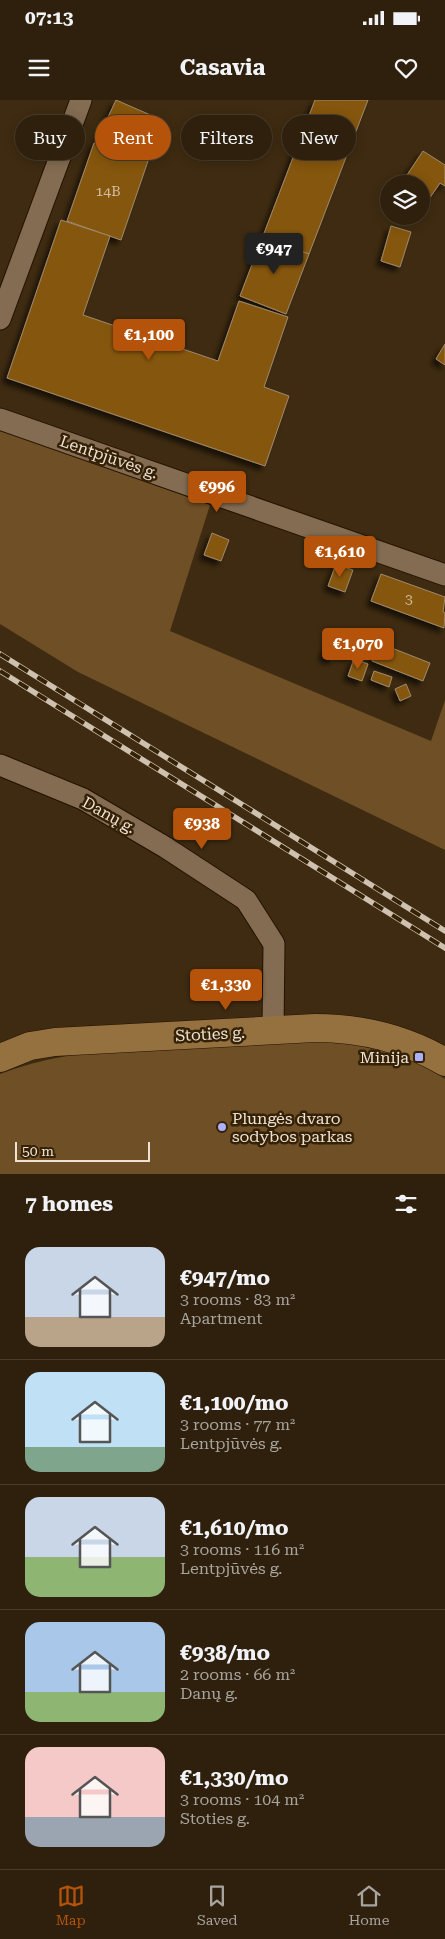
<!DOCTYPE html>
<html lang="en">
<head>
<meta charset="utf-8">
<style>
  body { margin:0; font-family:"Roboto Serif",serif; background:#3a2d1b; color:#f1f3f6; height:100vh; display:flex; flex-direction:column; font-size:19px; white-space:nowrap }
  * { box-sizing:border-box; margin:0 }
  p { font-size:16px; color:#a7a39d }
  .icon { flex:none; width:28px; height:28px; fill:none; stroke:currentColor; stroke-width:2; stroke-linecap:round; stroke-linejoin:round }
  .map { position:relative; height:1074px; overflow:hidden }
  .sheet { display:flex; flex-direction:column; background:#2e200d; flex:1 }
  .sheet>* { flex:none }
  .top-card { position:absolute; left:15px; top:15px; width:415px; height:45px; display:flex; gap:10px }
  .fabs { position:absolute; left:380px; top:75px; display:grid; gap:10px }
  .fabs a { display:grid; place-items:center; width:50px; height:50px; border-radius:50%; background:#2e200d; box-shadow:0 2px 12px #0003,0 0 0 1px #493e2e; font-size:25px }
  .scale { position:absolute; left:15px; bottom:12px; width:135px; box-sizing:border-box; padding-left:5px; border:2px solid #eee1d2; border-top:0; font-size:14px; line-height:18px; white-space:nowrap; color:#eee1d2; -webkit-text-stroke:4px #342106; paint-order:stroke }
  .price { position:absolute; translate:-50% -42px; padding:0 11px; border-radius:5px; background:#b45309; color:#fff; font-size:16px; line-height:32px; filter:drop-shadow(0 1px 2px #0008) }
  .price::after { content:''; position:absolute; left:50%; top:30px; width:15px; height:11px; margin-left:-8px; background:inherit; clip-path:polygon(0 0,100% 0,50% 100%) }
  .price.active { background:#222; color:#fff }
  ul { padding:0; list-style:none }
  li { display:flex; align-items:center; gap:15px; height:125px; padding:0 25px }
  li+li { border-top:1px solid #493e2e }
  li span { display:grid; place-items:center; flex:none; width:140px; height:100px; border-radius:15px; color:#555 }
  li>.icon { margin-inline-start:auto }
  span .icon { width:60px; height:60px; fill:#fffc; stroke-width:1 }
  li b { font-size:21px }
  h2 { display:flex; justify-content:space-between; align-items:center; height:60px; padding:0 25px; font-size:21px }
  .pill { padding:0 18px; border-radius:22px; background:#2e200d; box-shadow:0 2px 12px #0003,0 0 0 1px #493e2e; font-size:18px; line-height:45px }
  .pill.active { background:#b45309; color:#fff }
  .status { display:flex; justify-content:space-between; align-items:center; height:35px; padding:0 25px; background:#2e200d; direction:ltr }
  .status svg { height:14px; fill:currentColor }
  header { display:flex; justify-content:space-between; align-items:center; height:65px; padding:0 25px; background:#2e200d; font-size:22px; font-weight:700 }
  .tabs { display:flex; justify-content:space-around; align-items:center; height:70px; border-top:1px solid #493e2e; background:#2e200d; font-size:14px; color:#a7a39d }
  .tabs a { display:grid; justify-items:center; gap:2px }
  .tabs .active { color:#b45309 }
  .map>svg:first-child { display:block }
  .green { fill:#6e4f26 }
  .building { fill:#85570e; stroke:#a0896d; filter:url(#shadow) }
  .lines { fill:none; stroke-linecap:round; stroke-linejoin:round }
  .minor-casing { stroke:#241200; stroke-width:23 }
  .secondary-casing { stroke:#241200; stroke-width:29 }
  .minor { stroke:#836c51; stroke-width:21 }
  .secondary { stroke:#957140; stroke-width:28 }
  .rail-casing { stroke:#cfc1b0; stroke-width:5.5 }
  .rail { stroke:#342106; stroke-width:4; stroke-dasharray:11; stroke-linecap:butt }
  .poi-dot { fill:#acaffb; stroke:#342106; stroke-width:2 }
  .labels { text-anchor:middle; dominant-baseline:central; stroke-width:5; stroke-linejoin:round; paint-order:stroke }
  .number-label { font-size:14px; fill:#d4bea1 }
  .street-label { font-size:16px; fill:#eee1d2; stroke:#342106 }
  .poi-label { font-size:16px; fill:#eee1d2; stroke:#342106; text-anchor:end }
</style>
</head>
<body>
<div class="status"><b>07:13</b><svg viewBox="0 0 49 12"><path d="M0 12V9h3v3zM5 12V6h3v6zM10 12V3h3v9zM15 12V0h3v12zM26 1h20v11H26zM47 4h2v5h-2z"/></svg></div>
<header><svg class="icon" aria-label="menu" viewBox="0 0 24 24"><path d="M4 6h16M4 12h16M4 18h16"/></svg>Casavia<svg class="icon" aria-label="heart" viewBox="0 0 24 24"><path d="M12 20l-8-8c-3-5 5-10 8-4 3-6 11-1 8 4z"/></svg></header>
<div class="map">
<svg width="445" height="1074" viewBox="0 0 445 1074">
  <defs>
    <filter id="shadow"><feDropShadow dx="-4.5" dy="4.5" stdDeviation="2.5" flood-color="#0009"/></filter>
  </defs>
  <rect width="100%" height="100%" fill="#3e2b11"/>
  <g class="green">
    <polygon points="0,328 210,405 170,531 431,641 445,600 445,750 78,572 0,524"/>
    <path d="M 340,938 L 411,958 L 445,979 L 445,1074 L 0,1074 L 0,974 C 30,963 59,956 91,953 Z"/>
  </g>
  <g class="building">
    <polygon points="116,0 162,20 143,60 96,43"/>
    <polygon points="315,0 368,0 309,154 263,136"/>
    <polygon points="94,43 148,61 121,140 67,121"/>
    <polygon points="423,51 445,65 445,86 440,83 427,102 421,99 421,84 401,84"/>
    <polygon points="61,120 110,136 83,215 218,261 239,201 288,217 264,287 289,296 265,366 7,278"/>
    <polygon points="391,126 411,132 400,167 381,161"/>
    <polygon points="263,136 309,154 286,214 240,196"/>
    <polygon points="445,244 445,265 436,259"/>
    <polygon points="212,433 229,440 221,461 204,455"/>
    <polygon points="336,464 353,470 345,492 328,486"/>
    <polygon points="381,474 445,497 443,512 445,513 444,528 371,501"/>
    <polygon points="345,533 356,537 350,555 339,551"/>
    <polygon points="329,542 337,546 332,560 323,556"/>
    <polygon points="379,543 430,563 423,581 372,561"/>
    <polygon points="354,559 368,564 362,581 348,576"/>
    <polygon points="374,571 392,577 389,587 371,580"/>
    <polygon points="406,584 411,596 400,601 395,589"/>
  </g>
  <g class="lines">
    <g class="minor-casing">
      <g id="minor">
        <polyline points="0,219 81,0"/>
        <polyline points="0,319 445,475"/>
        <polyline points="0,665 83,699 165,747 246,800 274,844 273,930"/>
      </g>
    </g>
    <g class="secondary-casing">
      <path id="secondary" d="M 0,958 L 30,946 L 55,942 L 315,928 C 362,928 404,938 445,962"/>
    </g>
    <use href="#minor" class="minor"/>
    <use href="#secondary" class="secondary"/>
    <g class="rail-casing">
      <g id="rail">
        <polyline points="0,554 445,831"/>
        <polyline points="0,571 445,848"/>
      </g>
    </g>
    <use href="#rail" class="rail"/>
  </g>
  <g class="poi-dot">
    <rect x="414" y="952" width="10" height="10" rx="2.5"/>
    <circle cx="222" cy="1027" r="5"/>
  </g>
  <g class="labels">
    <g class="number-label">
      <text x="108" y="91">14B</text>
      <text x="409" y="499">3</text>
    </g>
    <g class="street-label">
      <text transform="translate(109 357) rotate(19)">Lentpjūvės g.</text>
      <text transform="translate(109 715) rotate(29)">Danų g.</text>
      <text transform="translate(210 934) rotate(-3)">Stoties g.</text>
    </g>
    <g class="poi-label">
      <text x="409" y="957">Minija</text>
      <text x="232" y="1018" text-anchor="start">Plungės dvaro<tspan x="232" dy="18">sodybos parkas</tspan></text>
    </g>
  </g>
</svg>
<div class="fabs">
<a><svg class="icon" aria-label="layers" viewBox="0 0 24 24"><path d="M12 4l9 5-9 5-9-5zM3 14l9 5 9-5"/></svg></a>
</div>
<div class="scale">50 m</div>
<b class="price active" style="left:274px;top:175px">€947</b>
<b class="price" style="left:149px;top:261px">€1,100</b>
<b class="price" style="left:217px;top:413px">€996</b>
<b class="price" style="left:340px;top:478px">€1,610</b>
<b class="price" style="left:358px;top:570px">€1,070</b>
<b class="price" style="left:202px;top:750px">€938</b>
<b class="price" style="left:226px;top:911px">€1,330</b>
<div class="top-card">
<a class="pill">Buy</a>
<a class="pill active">Rent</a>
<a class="pill">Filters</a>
<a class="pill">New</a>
</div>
</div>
<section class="sheet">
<h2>7 homes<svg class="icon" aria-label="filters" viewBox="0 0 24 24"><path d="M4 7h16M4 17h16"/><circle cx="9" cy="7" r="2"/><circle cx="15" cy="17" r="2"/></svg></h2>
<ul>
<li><span style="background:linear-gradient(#c9d6e8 70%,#b9a48a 0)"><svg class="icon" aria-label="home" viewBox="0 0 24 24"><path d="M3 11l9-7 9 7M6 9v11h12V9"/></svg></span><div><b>€947/mo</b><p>3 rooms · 83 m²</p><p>Apartment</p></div></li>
<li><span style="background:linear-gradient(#bfe0f5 75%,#7fa58c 0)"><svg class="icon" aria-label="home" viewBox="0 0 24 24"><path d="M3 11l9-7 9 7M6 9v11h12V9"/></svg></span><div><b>€1,100/mo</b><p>3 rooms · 77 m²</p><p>Lentpjūvės g.</p></div></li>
<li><span style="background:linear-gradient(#c9d6e8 60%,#8fb573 0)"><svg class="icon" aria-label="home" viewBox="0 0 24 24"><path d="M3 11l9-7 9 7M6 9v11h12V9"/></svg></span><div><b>€1,610/mo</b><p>3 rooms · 116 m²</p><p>Lentpjūvės g.</p></div></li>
<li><span style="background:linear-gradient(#a9c7e8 70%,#8fb573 0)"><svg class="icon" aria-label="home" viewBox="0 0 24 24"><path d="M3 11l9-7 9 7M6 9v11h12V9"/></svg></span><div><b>€938/mo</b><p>2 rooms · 66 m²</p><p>Danų g.</p></div></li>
<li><span style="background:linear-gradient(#f6c9c9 70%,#9aa5b1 0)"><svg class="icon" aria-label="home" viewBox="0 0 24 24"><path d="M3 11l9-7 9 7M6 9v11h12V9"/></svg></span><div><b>€1,330/mo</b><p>3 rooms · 104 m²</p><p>Stoties g.</p></div></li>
</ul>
</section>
<nav class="tabs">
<a class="active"><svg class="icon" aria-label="map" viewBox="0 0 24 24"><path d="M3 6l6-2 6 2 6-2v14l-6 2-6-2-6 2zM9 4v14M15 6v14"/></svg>Map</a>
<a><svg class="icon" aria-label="saved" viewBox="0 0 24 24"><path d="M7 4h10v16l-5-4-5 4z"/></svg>Saved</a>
<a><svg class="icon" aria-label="home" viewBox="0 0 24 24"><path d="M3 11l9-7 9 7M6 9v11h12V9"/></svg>Home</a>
</nav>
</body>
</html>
